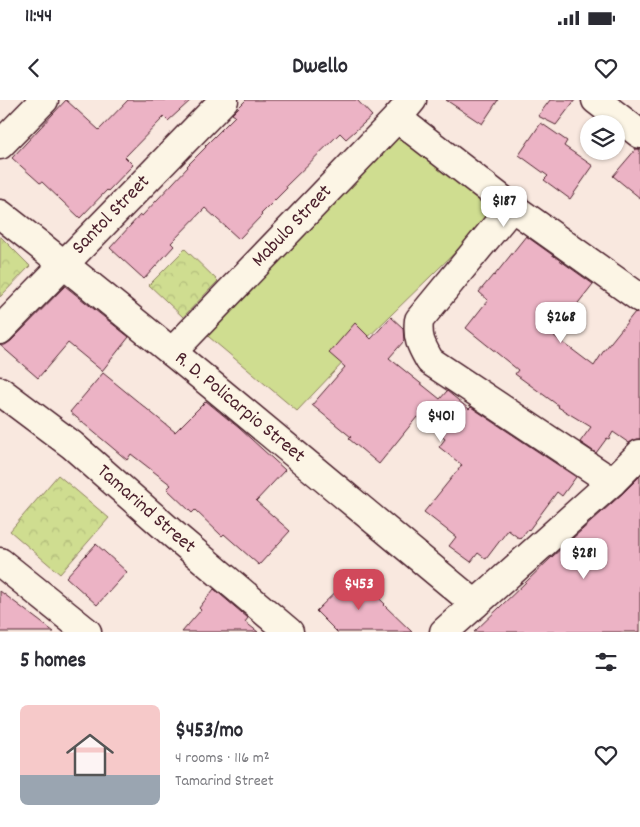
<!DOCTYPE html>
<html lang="en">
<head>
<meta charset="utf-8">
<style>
  body { margin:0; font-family:Dekko,sans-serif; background:#f2f2f3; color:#2b2b33; height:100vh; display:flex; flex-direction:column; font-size:19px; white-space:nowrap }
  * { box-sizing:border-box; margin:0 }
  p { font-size:16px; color:#7c7c81 }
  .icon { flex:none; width:28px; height:28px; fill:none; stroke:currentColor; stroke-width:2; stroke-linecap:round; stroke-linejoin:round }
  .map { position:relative; height:532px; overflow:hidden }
  .sheet { display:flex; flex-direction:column; background:#fff; flex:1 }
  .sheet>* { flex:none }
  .tools { position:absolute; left:580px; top:15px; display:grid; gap:10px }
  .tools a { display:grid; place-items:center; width:45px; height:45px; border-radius:50%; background:#fff; box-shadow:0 1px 4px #0004; font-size:25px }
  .price { position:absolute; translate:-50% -42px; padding:0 11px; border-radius:10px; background:#fff; color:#222; font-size:16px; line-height:32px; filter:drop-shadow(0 1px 2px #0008) }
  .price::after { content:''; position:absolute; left:50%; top:30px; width:15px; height:11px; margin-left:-8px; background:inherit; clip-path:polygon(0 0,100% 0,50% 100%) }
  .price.selected { background:#d1495b; color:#fff }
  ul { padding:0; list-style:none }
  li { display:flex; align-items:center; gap:15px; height:125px; padding:0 20px }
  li+li { border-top:1px solid #e1e1e2 }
  li span { display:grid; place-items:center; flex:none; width:140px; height:100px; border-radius:8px; color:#555 }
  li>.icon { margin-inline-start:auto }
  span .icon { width:60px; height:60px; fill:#fffc; stroke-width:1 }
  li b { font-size:21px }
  h2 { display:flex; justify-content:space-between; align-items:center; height:60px; padding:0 20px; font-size:21px }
  .status { display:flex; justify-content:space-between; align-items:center; height:35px; padding:0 25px; background:#fff; direction:ltr }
  .status svg { height:14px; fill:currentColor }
  header { display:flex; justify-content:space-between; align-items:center; height:65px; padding:0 20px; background:#fff; font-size:22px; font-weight:800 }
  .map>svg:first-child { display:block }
  .green { fill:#cfdd90; stroke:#8c7e5e }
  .forest { fill:url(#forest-crowns); stroke:#8c7e5e }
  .building { fill:#ecb3c5; stroke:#4a1f2b }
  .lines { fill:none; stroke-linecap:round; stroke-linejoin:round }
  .minor-casing { stroke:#4a1f2b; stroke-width:31 }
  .minor { stroke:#fcf5e5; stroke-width:28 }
  .labels { text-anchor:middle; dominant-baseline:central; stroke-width:5; stroke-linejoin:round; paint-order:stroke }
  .street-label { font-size:20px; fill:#4a1f2b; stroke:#fcf5e5 }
</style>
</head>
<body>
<div class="status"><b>11:44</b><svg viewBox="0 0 49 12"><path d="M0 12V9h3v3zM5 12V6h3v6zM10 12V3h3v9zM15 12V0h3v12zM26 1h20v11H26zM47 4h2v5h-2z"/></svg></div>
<header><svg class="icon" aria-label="back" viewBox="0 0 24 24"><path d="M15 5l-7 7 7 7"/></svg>Dwello<svg class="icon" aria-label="heart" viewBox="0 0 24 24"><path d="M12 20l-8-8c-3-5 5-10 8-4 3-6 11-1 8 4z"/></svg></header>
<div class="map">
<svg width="640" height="532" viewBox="0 0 640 532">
  <defs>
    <pattern id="forest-crowns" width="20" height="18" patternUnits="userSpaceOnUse" patternTransform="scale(1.25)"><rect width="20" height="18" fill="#cfdd90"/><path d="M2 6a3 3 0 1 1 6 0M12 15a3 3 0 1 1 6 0" fill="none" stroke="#b3bd7c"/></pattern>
  </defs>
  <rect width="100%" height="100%" fill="#f9e8df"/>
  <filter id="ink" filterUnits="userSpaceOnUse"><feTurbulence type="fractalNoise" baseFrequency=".02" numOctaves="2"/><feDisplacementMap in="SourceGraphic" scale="10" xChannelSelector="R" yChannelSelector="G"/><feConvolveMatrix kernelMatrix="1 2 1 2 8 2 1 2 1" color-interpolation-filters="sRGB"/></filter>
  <g filter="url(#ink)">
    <polygon class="green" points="409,15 515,94 351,254 297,311 203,232"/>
    <g class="forest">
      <polygon points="0,136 30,166 0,197"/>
      <polygon points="185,149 218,181 183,217 149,185"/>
      <polygon points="58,375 109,418 60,474 10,431"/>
    </g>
    <g class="building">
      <polygon points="66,0 99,30 128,0 191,0 168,21 164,17 125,57 133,65 108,91 107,90 80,118 42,82 40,83 12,58"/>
      <polygon points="246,0 357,0 372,16 346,39 340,33 286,86 287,88 261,114 262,115 239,139 205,108 171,143 174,146 144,179 110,148 140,115 142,116 188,67 187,66 206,47 205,46 235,16 232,14"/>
      <polygon points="446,0 498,0 482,24"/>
      <polygon points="550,0 575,0 556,25 538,16"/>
      <polygon points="541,23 567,41 564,46 593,66 570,99 544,80 548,76 519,55"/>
      <polygon points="636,49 640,49 640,98 613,76"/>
      <polygon points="526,136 593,184 553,235 594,266 603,252 635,212 640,213 640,339 636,339 629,343 613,332 609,339 607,338 596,353 580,342 591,327 558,307 559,306 515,274 518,270 466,228 488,200 479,192 493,175 494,176"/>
      <polygon points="65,186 129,237 102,271 68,243 38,278 0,245 5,245 11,241"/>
      <polygon points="391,217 403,228 404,241 389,258 440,299 447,291 469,309 471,307 576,377 562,396 557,392 529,430 528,429 520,439 508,430 486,459 478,453 471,462 449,446 456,437 424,412 462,365 439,347 445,339 417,317 379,364 349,339 351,337 312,305 345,267 329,253 355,223 371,239"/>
      <polygon points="103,273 175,332 206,301 239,328 285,370 256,401 290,431 259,465 224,434 222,436 195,410 192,413 167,389 171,385 131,354 127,360 70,312"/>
      <polygon points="640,376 640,532 474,532 553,456 622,394"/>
      <polygon points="96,444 127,472 97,505 66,477"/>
      <polygon points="354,474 385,504 384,505 412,532 337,532 316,511"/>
      <polygon points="214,489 248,518 245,522 258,532 182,532 201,510 199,508"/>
      <polygon points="0,491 54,532 0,532"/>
    </g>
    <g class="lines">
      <g class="minor-casing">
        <g id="minor">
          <polyline points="596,0 640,34"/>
          <polyline points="397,18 512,107 640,198"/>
          <polyline points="0,45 44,0"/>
          <path d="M 512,107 L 419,220 C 417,239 421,245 430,261 L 612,382"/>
          <path id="s1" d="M 0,114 C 161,240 317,373 475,504"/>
          <path id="s2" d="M 0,230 L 224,0"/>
          <path id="s3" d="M 172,252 L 397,18 L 412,0"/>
          <path id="s4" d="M 0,291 L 72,345 L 173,434 L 289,532"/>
          <polyline points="0,462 87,532"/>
          <polyline points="444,532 612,382 640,354"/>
        </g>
      </g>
      <use href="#minor" class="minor"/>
    </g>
  </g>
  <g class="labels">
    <g class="street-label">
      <text stroke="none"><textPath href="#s2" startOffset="160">Santol Street</textPath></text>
      <text stroke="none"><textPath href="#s3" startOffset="174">Mabulo Street</textPath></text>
      <text stroke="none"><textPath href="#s1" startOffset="308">R. D. Policarpio Street</textPath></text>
      <text stroke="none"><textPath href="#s4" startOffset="188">Tamarind Street</textPath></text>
    </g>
  </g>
</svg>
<div class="tools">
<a><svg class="icon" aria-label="layers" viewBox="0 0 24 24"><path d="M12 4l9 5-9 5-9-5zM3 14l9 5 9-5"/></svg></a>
</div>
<b class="price" style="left:504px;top:128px">$187</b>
<b class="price" style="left:561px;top:244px">$268</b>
<b class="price" style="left:441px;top:343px">$401</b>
<b class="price" style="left:584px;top:480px">$281</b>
<b class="price selected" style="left:359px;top:511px">$453</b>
</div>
<section class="sheet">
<h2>5 homes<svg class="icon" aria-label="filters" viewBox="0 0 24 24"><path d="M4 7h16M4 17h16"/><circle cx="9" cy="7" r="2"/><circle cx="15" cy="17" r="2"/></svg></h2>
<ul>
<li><span style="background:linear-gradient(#f6c9c9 70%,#9aa5b1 0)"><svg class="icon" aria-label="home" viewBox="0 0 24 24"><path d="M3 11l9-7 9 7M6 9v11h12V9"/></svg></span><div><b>$453/mo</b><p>4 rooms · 116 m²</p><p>Tamarind Street</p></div><svg class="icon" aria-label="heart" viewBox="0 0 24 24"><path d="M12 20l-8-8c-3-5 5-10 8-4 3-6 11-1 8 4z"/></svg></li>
</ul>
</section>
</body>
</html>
